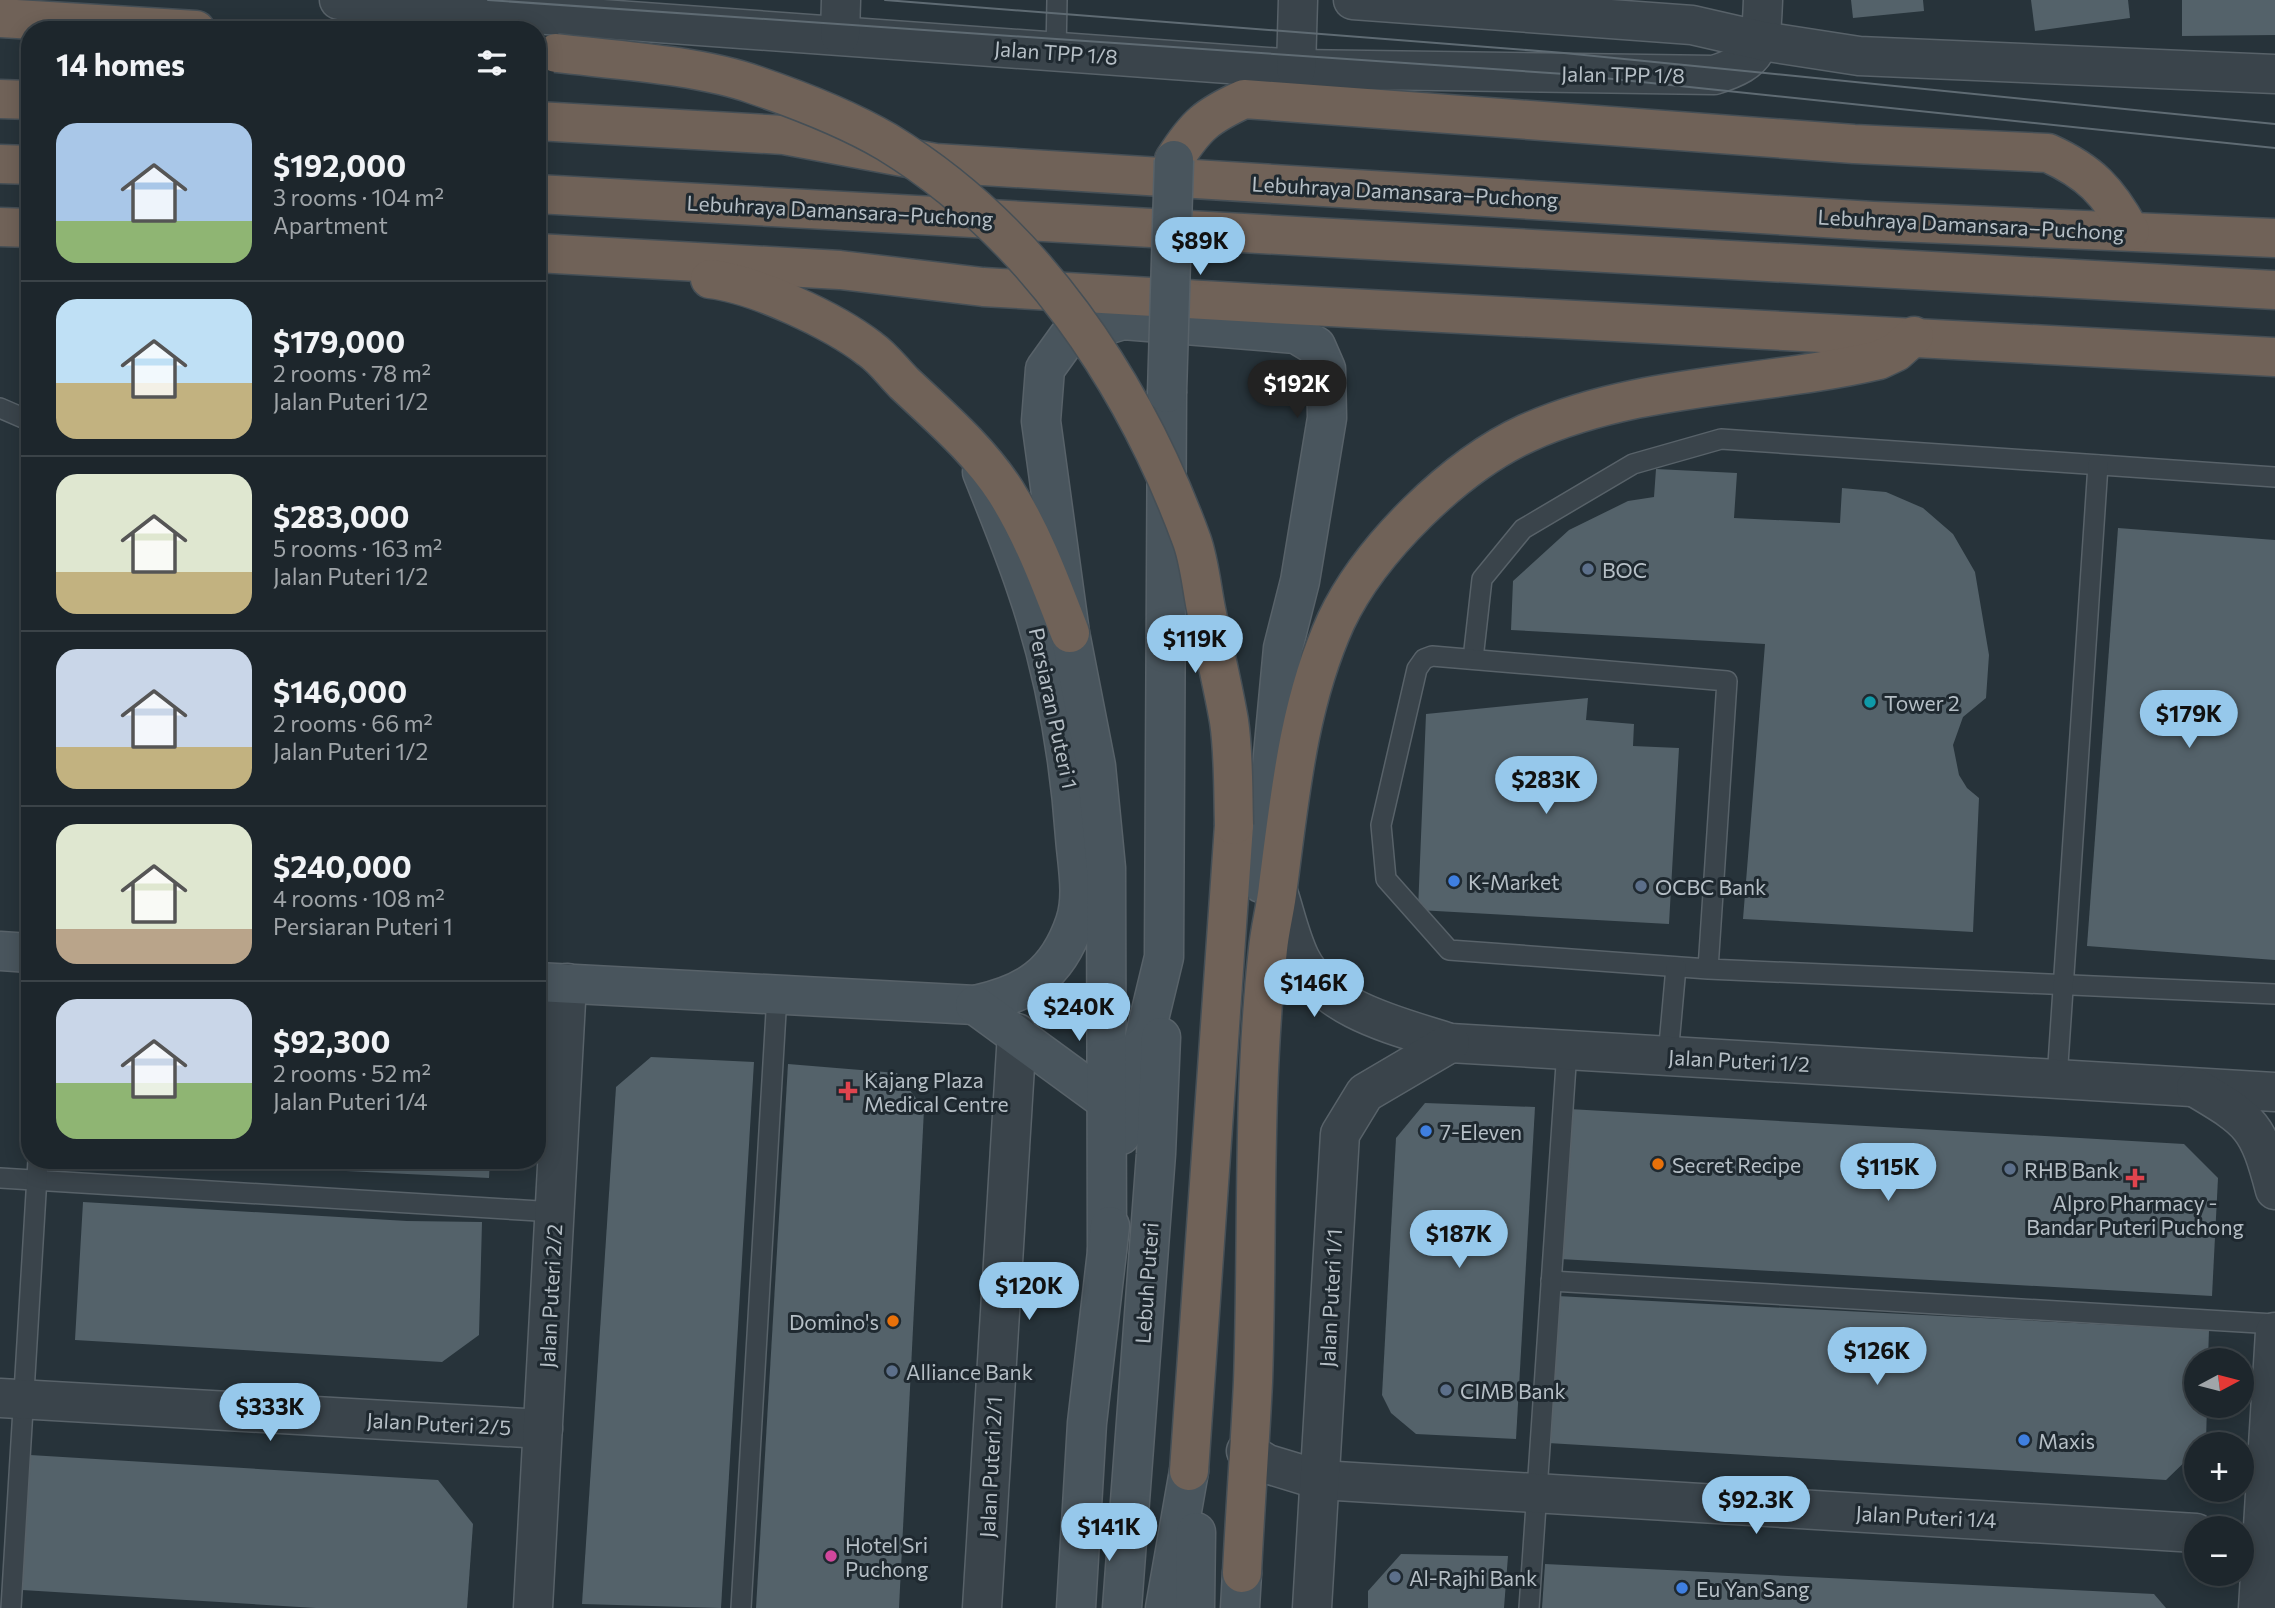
<!DOCTYPE html>
<html lang="en">
<head>
<meta charset="utf-8">
<style>
  body { margin:0; font-family:Commissioner,sans-serif; background:#252e34; color:#f1f3f6; height:100vh; display:flex; flex-direction:column; font-size:26px; white-space:nowrap }
  * { box-sizing:border-box; margin:0 }
  p { font-size:23px; color:#a0a5a9 }
  .icon { flex:none; width:38px; height:38px; fill:none; stroke:currentColor; stroke-width:2; stroke-linecap:round; stroke-linejoin:round }
  .map { position:relative; flex:1; overflow:hidden }
  .side { position:absolute; left:21px; top:21px; width:525px; height:1148px; display:flex; flex-direction:column; background:#1d262c; border-radius:28px; box-shadow:0 4px 18px #0003,0 0 0 2px #3b4348 }
  .side>* { flex:none }
  .needle { width:46px; rotate:83deg }
  .buttons { position:absolute; left:2184px; top:1348px; display:grid; gap:14px }
  .buttons a { display:grid; place-items:center; width:70px; height:70px; border-radius:50%; background:#1d262c; box-shadow:0 4px 18px #0003,0 0 0 2px #3b4348; font-size:35px }
  .price { position:absolute; translate:-50% -60px; padding:0 16px; border-radius:24px; background:#96c8eb; color:#111; font-size:23px; line-height:46px; filter:drop-shadow(0 2px 4px #0008) }
  .price::after { content:''; position:absolute; left:50%; top:42px; width:21px; height:16px; margin-left:-10px; background:inherit; clip-path:polygon(0 0,100% 0,50% 100%) }
  .price.selected { background:#222; color:#fff }
  ul { padding:0; list-style:none }
  li { display:flex; align-items:center; gap:21px; height:175px; padding:0 35px }
  li+li { border-top:2px solid #3b4348 }
  li span { display:grid; place-items:center; flex:none; width:196px; height:140px; border-radius:21px; color:#555 }
  li>.icon { margin-inline-start:auto }
  span .icon { width:84px; height:84px; fill:#fffc; stroke-width:1 }
  li b { font-size:30px }
  h2 { display:flex; justify-content:space-between; align-items:center; height:84px; padding:0 35px; font-size:30px }
  .map>svg:first-child { display:block }
  .building { fill:#54626a }
  .lines { fill:none; stroke-linecap:round; stroke-linejoin:round }
  .lane-casing { stroke:#586269; stroke-width:22 }
  .street-casing { stroke:#586269; stroke-width:41 }
  .secondary-casing { stroke:#586269; stroke-width:41 }
  .highway-casing { stroke:#454f56; stroke-width:41 }
  .lane { stroke:#3a444b; stroke-width:19 }
  .street { stroke:#3a444b; stroke-width:38 }
  .secondary { stroke:#49555d; stroke-width:38 }
  .highway { stroke:#706258; stroke-width:38 }
  .tram { stroke:#5f6b73; stroke-width:2 }
  .secondary-bridge-casing { stroke:#586269; stroke-width:41; stroke-linecap:butt }
  .highway-bridge-casing { stroke:#454f56; stroke-width:41; stroke-linecap:butt }
  .secondary-bridge { stroke:#49555d; stroke-width:38 }
  .highway-bridge { stroke:#706258; stroke-width:38 }
  .service-dot { fill:#5c6f8a; stroke:#1f2930; stroke-width:2.5 }
  .culture-dot { fill:#0f9aa8; stroke:#1f2930; stroke-width:2.5 }
  .shop-dot { fill:#3f7fe0; stroke:#1f2930; stroke-width:2.5 }
  .health-dot { fill:#e0444e; stroke:#1f2930; stroke-width:2.5 }
  .food-dot { fill:#e8710a; stroke:#1f2930; stroke-width:2.5 }
  .hotel-dot { fill:#d1479c; stroke:#1f2930; stroke-width:2.5 }
  .labels { text-anchor:middle; dominant-baseline:central; stroke-width:6; stroke-linejoin:round; paint-order:stroke }
  .street-label { font-size:21px; fill:#b6bfc6; stroke:#1f2930 }
  .poi-label { font-size:21px; fill:#b6bfc6; stroke:#1f2930; text-anchor:start }
</style>
</head>
<body>
<div class="map">
<svg width="2275" height="1608" viewBox="0 0 2275 1608">
  <rect width="100%" height="100%" fill="#27333a"/>
  <g class="building">
    <polygon points="1851,0 1923,0 1924,11 1853,18"/>
    <polygon points="2031,0 2128,0 2130,18 2035,31"/>
    <polygon points="2182,0 2275,0 2275,35 2182,36"/>
    <polygon points="1656,469 1737,473 1734,518 1840,523 1842,488 1886,492 1923,508 1953,534 1975,572 1989,655 1986,698 1963,717 1953,745 1959,775 1967,788 1979,798 1973,932 1743,919 1765,644 1511,630 1513,581 1569,530 1628,501 1654,497"/>
    <polygon points="2118,528 2275,540 2275,960 2087,946"/>
    <polygon points="1588,698 1586,720 1634,724 1633,746 1679,748 1669,924 1418,910 1426,714"/>
    <polygon points="651,1057 754,1062 721,1608 582,1604 616,1087"/>
    <polygon points="788,1064 897,1073 924,1109 899,1608 756,1608"/>
    <polygon points="1425,1103 1535,1107 1516,1439 1416,1434 1391,1413 1382,1395 1396,1138"/>
    <polygon points="1569,1109 2184,1144 2218,1178 2212,1296 1560,1259"/>
    <polygon points="124,1160 490,1160 489,1178"/>
    <polygon points="83,1202 407,1221 482,1222 479,1335 442,1362 75,1340"/>
    <polygon points="1557,1296 2209,1330 2208,1360 2196,1360 2196,1405 2207,1405 2206,1442 2196,1444 2196,1451 2166,1480 1548,1443"/>
    <polygon points="30,1455 438,1480 473,1524 467,1608 316,1608 22,1590"/>
    <polygon points="1401,1554 1508,1556 1504,1608 1368,1608 1368,1591"/>
    <polygon points="1545,1564 2154,1594 2166,1608 1542,1608"/>
  </g>
  <g class="lines">
    <g class="lane-casing">
      <g id="lane">
        <polyline points="1056,53 1057,0"/>
        <polyline points="0,408 30,421"/>
        <polyline points="1473,659 1482,579 1523,529 1633,464 1721,439 2275,477"/>
        <polyline points="1708,969 1727,681 1432,656 1424,659 1417,669 1381,825 1386,879 1449,950 1708,969 2275,994"/>
        <polyline points="1668,1056 1676,967"/>
        <polyline points="2057,1079 2098,465"/>
        <polyline points="0,1178 555,1212"/>
        <polyline points="1551,1281 2275,1324"/>
        <polyline points="11,1608 38,1160"/>
        <polyline points="741,1608 777,995"/>
        <polyline points="1529,1608 1567,1050"/>
      </g>
    </g>
    <g class="street-casing">
      <g id="street">
        <path d="M 339,0 L 1296,69 L 1714,75 C 1762,60 1761,46 1763,0"/>
        <polyline points="1353,0 1692,25 1762,41 1859,56 2275,74"/>
        <polyline points="840,35 841,0"/>
        <polyline points="1296,69 1298,0"/>
        <path d="M 1278,892 C 1285,913 1290,937 1300,958 C 1326,1011 1398,1026 1450,1043 L 2275,1092"/>
        <path d="M 2196,1088 C 2252,1121 2258,1126 2275,1190"/>
        <polyline points="0,1398 543,1429"/>
        <polyline points="1246,1451 1267,1464 1320,1480 2196,1533"/>
        <polyline points="533,1608 567,983"/>
        <polyline points="982,1608 1017,1033"/>
        <polyline points="1312,1608 1340,1134 1365,1093 1450,1043"/>
        <polyline points="2258,1608 2275,1332"/>
      </g>
    </g>
    <g class="secondary-casing">
      <g id="secondary">
        <polyline points="0,951 30,953"/>
        <path d="M 537,982 L 975,1005 C 1026,994 1057,975 1075,922 C 1084,896 1077,864 1075,837 C 1069,752 1054,668 1026,587 C 1013,548 997,510 982,472"/>
        <polyline points="975,1005 1105,1100"/>
        <polyline points="1121,1135 1164,957 1167,393"/>
        <polyline points="1107,1250 1106,868 1096,766 1070,633 1041,421 1045,369 1068,337 1123,320 1296,334 1316,346 1326,369 1327,418 1300,581 1283,648 1261,883"/>
        <polyline points="1076,1608 1087,1423 1110,1226"/>
        <polyline points="1122,1608 1156,1154 1161,1037"/>
        <polyline points="1165,1608 1189,1471"/>
        <polyline points="1195,1608 1196,1532"/>
        <polyline points="1240,1608 1242,1573"/>
      </g>
    </g>
    <g class="highway-casing">
      <g id="highway">
        <polyline points="0,18 196,30"/>
        <polyline points="0,99 30,100"/>
        <polyline points="537,121 784,135 935,163 1873,221 2275,238"/>
        <path d="M 1174,160 C 1196,125 1207,116 1244,99 L 1854,144 L 2048,153 C 2090,172 2108,191 2130,231"/>
        <polyline points="0,164 30,165"/>
        <polyline points="537,194 2275,290"/>
        <polyline points="0,227 30,228"/>
        <polyline points="537,253 840,270 983,287 1273,304 2275,357"/>
        <path d="M 710,279 C 755,284 834,321 870,349 C 883,358 893,372 904,383 C 940,417 979,450 1006,492 C 1034,537 1051,584 1070,633"/>
        <polyline points="1189,1471 1234,825"/>
        <path d="M 1242,1573 C 1245,1509 1250,1446 1253,1382 C 1258,1238 1252,1093 1268,949 C 1270,928 1276,907 1278,886 C 1290,795 1298,705 1336,621 C 1370,549 1455,466 1527,433 C 1638,383 1763,387 1879,360 L 1896,352 L 1914,336"/>
      </g>
    </g>
    <use href="#lane" class="lane"/>
    <use href="#street" class="street"/>
    <use href="#secondary" class="secondary"/>
    <use href="#highway" class="highway"/>
    <g class="tram">
      <polyline points="488,0 1565,74 2275,148"/>
      <polyline points="885,0 1564,53 2275,124"/>
    </g>
    <g class="secondary-bridge-casing">
      <polyline id="secondary-bridge" points="1167,393 1174,160"/>
    </g>
    <g class="highway-bridge-casing">
      <path id="highway-bridge" d="M 556,53 C 616,60 699,65 755,85 C 799,100 846,118 887,142 C 1033,231 1134,382 1192,541 C 1200,564 1202,591 1207,614 C 1214,650 1223,686 1229,721 C 1234,755 1233,791 1234,825"/>
    </g>
    <use href="#secondary-bridge" class="secondary-bridge"/>
    <use href="#highway-bridge" class="highway-bridge"/>
  </g>
  <g class="service-dot">
    <circle cx="1588" cy="569" r="7"/>
    <circle cx="1641" cy="886" r="7"/>
    <circle cx="2010" cy="1169" r="7"/>
    <circle cx="892" cy="1371" r="7"/>
    <circle cx="1446" cy="1390" r="7"/>
    <circle cx="1395" cy="1577" r="7"/>
  </g>
  <circle class="culture-dot" cx="1870" cy="702" r="7"/>
  <g class="shop-dot">
    <circle cx="1454" cy="881" r="7"/>
    <circle cx="1426" cy="1131" r="7"/>
    <circle cx="2024" cy="1440" r="7"/>
    <circle cx="1682" cy="1588" r="7"/>
  </g>
  <g class="health-dot">
    <path d="M844.5 1080.5h7v7h7v7h-7v7h-7v-7h-7v-7h7z"/>
    <path d="M2131.5 1167.5h7v7h7v7h-7v7h-7v-7h-7v-7h7z"/>
  </g>
  <g class="food-dot">
    <circle cx="1658" cy="1164" r="7"/>
    <circle cx="893" cy="1321" r="7"/>
  </g>
  <circle class="hotel-dot" cx="831" cy="1556" r="7"/>
  <g class="labels">
    <g class="street-label">
      <text transform="translate(1056 52) rotate(4)">Jalan TPP 1/8</text>
      <text transform="translate(1623 74) rotate(1)">Jalan TPP 1/8</text>
      <text transform="translate(1405 191) rotate(3)">Lebuhraya Damansara–Puchong</text>
      <text transform="translate(840 210) rotate(3)">Lebuhraya Damansara–Puchong</text>
      <text transform="translate(1971 224) rotate(3)">Lebuhraya Damansara–Puchong</text>
      <text transform="translate(1054 708) rotate(78)">Persiaran Puteri 1</text>
      <text transform="translate(1739 1060) rotate(3)">Jalan Puteri 1/2</text>
      <text transform="translate(1146 1283) rotate(-86)">Lebuh Puteri</text>
      <text transform="translate(550 1296) rotate(-87)">Jalan Puteri 2/2</text>
      <text transform="translate(1330 1298) rotate(-87)">Jalan Puteri 1/1</text>
      <text transform="translate(439 1423) rotate(3)">Jalan Puteri 2/5</text>
      <text transform="translate(990 1467) rotate(-87)">Jalan Puteri 2/1</text>
      <text transform="translate(1926 1516) rotate(3)">Jalan Puteri 1/4</text>
    </g>
    <g class="poi-label">
      <text x="1602" y="569">BOC</text>
      <text x="1884" y="702">Tower 2</text>
      <text x="1468" y="881">K-Market</text>
      <text x="1655" y="886">OCBC Bank</text>
      <text x="864" y="1079">Kajang Plaza<tspan x="864" dy="24">Medical Centre</tspan></text>
      <text x="1440" y="1131">7-Eleven</text>
      <text x="1672" y="1164">Secret Recipe</text>
      <text x="2024" y="1169">RHB Bank</text>
      <text x="2135" y="1202" text-anchor="middle">Alpro Pharmacy -<tspan x="2135" dy="24">Bandar Puteri Puchong</tspan></text>
      <text x="879" y="1321" text-anchor="end">Domino's</text>
      <text x="906" y="1371">Alliance Bank</text>
      <text x="1460" y="1390">CIMB Bank</text>
      <text x="2038" y="1440">Maxis</text>
      <text x="845" y="1544">Hotel Sri<tspan x="845" dy="24">Puchong</tspan></text>
      <text x="1409" y="1577">Al-Rajhi Bank</text>
      <text x="1696" y="1588">Eu Yan Sang</text>
    </g>
  </g>
</svg>
<div class="buttons">
<a><svg class="needle" viewBox="-14 -14 28 28"><path d="M0-13l5 13h-10z" fill="#e53935"/><path d="M0 13l5-13h-10z" fill="#a0a5a9"/></svg></a>
<a>+</a>
<a>−</a>
</div>
<b class="price" style="left:1200px;top:277px">$89K</b>
<b class="price selected" style="left:1297px;top:420px">$192K</b>
<b class="price" style="left:1195px;top:675px">$119K</b>
<b class="price" style="left:2189px;top:750px">$179K</b>
<b class="price" style="left:1546px;top:816px">$283K</b>
<b class="price" style="left:1314px;top:1019px">$146K</b>
<b class="price" style="left:1079px;top:1043px">$240K</b>
<b class="price" style="left:1888px;top:1203px">$115K</b>
<b class="price" style="left:1459px;top:1270px">$187K</b>
<b class="price" style="left:1029px;top:1322px">$120K</b>
<b class="price" style="left:1877px;top:1387px">$126K</b>
<b class="price" style="left:270px;top:1443px">$333K</b>
<b class="price" style="left:1756px;top:1536px">$92.3K</b>
<b class="price" style="left:1109px;top:1563px">$141K</b>
<section class="side">
<h2>14 homes<svg class="icon" aria-label="filters" viewBox="0 0 24 24"><path d="M4 7h16M4 17h16"/><circle cx="9" cy="7" r="2"/><circle cx="15" cy="17" r="2"/></svg></h2>
<ul>
<li><span style="background:linear-gradient(#a9c7e8 70%,#8fb573 0)"><svg class="icon" aria-label="home" viewBox="0 0 24 24"><path d="M3 11l9-7 9 7M6 9v11h12V9"/></svg></span><div><b>$192,000</b><p>3 rooms · 104 m²</p><p>Apartment</p></div></li>
<li><span style="background:linear-gradient(#bfe0f5 60%,#c2b280 0)"><svg class="icon" aria-label="home" viewBox="0 0 24 24"><path d="M3 11l9-7 9 7M6 9v11h12V9"/></svg></span><div><b>$179,000</b><p>2 rooms · 78 m²</p><p>Jalan Puteri 1/2</p></div></li>
<li><span style="background:linear-gradient(#dfe7d0 70%,#c2b280 0)"><svg class="icon" aria-label="home" viewBox="0 0 24 24"><path d="M3 11l9-7 9 7M6 9v11h12V9"/></svg></span><div><b>$283,000</b><p>5 rooms · 163 m²</p><p>Jalan Puteri 1/2</p></div></li>
<li><span style="background:linear-gradient(#c9d6e8 70%,#c2b280 0)"><svg class="icon" aria-label="home" viewBox="0 0 24 24"><path d="M3 11l9-7 9 7M6 9v11h12V9"/></svg></span><div><b>$146,000</b><p>2 rooms · 66 m²</p><p>Jalan Puteri 1/2</p></div></li>
<li><span style="background:linear-gradient(#dfe7d0 75%,#b9a48a 0)"><svg class="icon" aria-label="home" viewBox="0 0 24 24"><path d="M3 11l9-7 9 7M6 9v11h12V9"/></svg></span><div><b>$240,000</b><p>4 rooms · 108 m²</p><p>Persiaran Puteri 1</p></div></li>
<li><span style="background:linear-gradient(#c9d6e8 60%,#8fb573 0)"><svg class="icon" aria-label="home" viewBox="0 0 24 24"><path d="M3 11l9-7 9 7M6 9v11h12V9"/></svg></span><div><b>$92,300</b><p>2 rooms · 52 m²</p><p>Jalan Puteri 1/4</p></div></li>
</ul>
</section>
</div>
</body>
</html>
